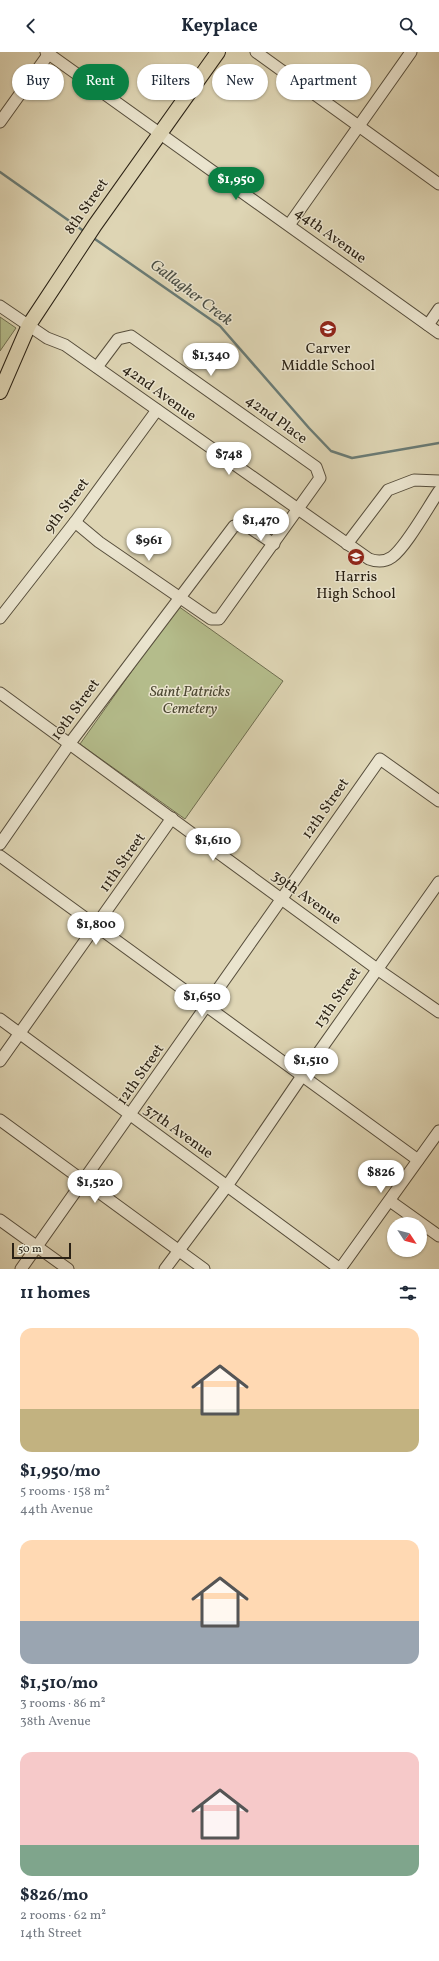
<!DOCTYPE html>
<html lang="en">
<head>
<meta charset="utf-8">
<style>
  body { margin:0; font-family:Vollkorn,serif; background:#f6f6f7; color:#1f2937; height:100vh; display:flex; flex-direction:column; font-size:15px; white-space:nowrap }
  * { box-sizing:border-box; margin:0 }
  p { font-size:13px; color:#747a83 }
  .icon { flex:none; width:22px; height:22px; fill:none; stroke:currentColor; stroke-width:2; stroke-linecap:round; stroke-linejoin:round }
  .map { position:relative; height:1217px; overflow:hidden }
  .details { display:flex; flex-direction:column; background:#fff; flex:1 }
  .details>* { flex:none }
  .top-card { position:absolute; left:12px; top:12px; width:415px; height:36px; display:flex; gap:8px }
  .needle { width:26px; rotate:126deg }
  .controls { position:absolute; left:387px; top:1165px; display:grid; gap:8px }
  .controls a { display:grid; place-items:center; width:40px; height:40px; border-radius:50%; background:#fff; box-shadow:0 1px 3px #0004; font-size:20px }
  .scale { position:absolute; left:12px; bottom:10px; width:59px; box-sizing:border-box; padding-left:4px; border:2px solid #2a2114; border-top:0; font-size:11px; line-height:14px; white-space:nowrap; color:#2a2114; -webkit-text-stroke:3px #eae4ce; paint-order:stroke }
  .price { position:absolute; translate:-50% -34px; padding:0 9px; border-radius:14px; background:#fff; color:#222; font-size:13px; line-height:26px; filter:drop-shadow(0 1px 2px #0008) }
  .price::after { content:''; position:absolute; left:50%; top:24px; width:12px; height:9px; margin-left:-6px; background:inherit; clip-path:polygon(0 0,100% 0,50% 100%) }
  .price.on { background:#0b8043; color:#fff }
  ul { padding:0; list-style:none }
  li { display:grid; align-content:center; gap:8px; height:212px; padding:0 20px }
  li span { display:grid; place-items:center; height:124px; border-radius:12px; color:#555 }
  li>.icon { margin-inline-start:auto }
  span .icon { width:72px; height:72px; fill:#fffc; stroke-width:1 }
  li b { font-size:17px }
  h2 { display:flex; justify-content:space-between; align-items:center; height:48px; padding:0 20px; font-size:17px }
  .pill { padding:0 14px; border-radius:18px; background:#fff; box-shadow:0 1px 3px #0004; font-size:14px; line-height:36px }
  .pill.on { background:#0b8043; color:#fff }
  header { display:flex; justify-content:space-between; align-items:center; height:52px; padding:0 20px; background:#fff; font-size:18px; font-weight:700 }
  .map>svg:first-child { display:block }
  .green { fill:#b4bc8b; stroke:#6f6e50 }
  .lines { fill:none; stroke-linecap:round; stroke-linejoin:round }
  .stream { stroke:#6a7b75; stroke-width:2.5 }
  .minor-casing { stroke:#574e3c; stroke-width:13 }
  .major-casing { stroke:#2a2114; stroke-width:16 }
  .minor { stroke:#eae4ce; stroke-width:11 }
  .major { stroke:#ded5b4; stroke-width:14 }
  .labels { text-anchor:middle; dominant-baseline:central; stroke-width:3; stroke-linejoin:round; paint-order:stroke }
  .street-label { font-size:15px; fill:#2a2114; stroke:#eae4ce }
  .poi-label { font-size:15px; fill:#2a2114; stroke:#eae4ce }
  .park-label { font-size:15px; font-style:italic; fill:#4c4832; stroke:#eae4ce }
  .water-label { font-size:16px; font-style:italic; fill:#4a4e44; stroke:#eae4ce }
</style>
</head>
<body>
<header><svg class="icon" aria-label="back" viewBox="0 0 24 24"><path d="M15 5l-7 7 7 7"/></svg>Keyplace<svg class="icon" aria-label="search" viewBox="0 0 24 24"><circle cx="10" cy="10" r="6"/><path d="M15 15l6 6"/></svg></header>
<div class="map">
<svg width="439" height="1217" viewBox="0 0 439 1217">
  <rect width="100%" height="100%" fill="#ded5b4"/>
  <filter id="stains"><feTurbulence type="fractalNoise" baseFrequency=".005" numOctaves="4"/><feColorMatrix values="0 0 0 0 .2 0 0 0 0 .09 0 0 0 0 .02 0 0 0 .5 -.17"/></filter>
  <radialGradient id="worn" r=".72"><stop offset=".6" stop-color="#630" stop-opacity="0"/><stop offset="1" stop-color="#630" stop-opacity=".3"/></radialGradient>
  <g class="green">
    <polygon points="0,265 16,276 0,299"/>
    <polygon points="178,554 283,629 185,767 80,692"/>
  </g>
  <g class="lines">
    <g class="stream">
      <polyline points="0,120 85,180"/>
      <polyline points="92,185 220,274 309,376 331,399 352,406 439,391"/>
    </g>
    <g class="minor-casing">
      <g id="minor">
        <polyline points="46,0 439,281"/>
        <polyline points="256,0 439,132"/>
        <polyline points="0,70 50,0"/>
        <polyline points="289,173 411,0"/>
        <path d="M 0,254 L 47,286 L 65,293 L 369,507 C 377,510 385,510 392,505 C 406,495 428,455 439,439"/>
        <polyline points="428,273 439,257"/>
        <polyline points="75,470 99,490 211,567 219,567 320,426 316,415 131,284 118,287 97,315"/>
        <polyline points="347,492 388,438 414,428 439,429"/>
        <polyline points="0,566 75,470 157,358"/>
        <polyline points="0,641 377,917 439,960"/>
        <polyline points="0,792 70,691 234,474 246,473 274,492"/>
        <polyline points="0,804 418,1108"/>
        <polyline points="0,967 340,1217"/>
        <polyline points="0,1009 172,766"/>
        <polyline points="0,1068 204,1217"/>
        <polyline points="390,1149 439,1184"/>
        <polyline points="0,1168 68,1217"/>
        <polyline points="21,1217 380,707 439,749"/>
        <polyline points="165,1217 227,1134 302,1024 439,830"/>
        <polyline points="340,1217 439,1079"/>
      </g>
    </g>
    <g class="major-casing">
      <polyline id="major" points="0,340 29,273 95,173 218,0"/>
    </g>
    <use href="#minor" class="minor"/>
    <use href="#major" class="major"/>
  </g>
  <defs>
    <g id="school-disc" transform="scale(0.9)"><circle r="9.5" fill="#8f2418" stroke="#eae4ce"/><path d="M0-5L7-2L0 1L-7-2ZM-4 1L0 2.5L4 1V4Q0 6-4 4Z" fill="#fff"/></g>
  </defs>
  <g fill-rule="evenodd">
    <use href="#school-disc" x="328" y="277"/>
    <use href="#school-disc" x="356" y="505"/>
  </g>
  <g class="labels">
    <g class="street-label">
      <text transform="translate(87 155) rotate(-55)">8th Street</text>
      <text transform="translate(330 184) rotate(36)">44th Avenue</text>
      <text transform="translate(159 341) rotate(36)">42nd Avenue</text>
      <text transform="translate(276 368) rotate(36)">42nd Place</text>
      <text transform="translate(67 454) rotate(-53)">9th Street</text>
      <text transform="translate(76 658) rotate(-54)">10th Street</text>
      <text transform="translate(326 757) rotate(-55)">12th Street</text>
      <text transform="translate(123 811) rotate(-55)">11th Street</text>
      <text transform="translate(306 846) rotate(36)">39th Avenue</text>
      <text transform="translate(338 946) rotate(-55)">13th Street</text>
      <text transform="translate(141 1023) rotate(-55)">12th Street</text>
      <text transform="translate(178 1080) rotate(36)">37th Avenue</text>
    </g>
    <g class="poi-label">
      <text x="328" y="297">Carver<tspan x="328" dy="17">Middle School</tspan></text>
      <text x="356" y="525">Harris<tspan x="356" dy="17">High School</tspan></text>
    </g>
    <g class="park-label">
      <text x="190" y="640">Saint Patricks<tspan x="190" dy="17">Cemetery</tspan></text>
    </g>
    <g class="water-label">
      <text transform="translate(191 241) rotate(37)">Gallagher Creek</text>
    </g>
  </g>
  <rect width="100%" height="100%" filter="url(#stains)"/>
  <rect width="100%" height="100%" fill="url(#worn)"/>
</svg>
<div class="controls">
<a><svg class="needle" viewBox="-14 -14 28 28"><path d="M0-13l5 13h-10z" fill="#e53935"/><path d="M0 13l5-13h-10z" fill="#747a83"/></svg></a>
</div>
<div class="scale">50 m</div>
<b class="price on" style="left:236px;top:149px">$1,950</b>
<b class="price" style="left:211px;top:325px">$1,340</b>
<b class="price" style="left:229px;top:424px">$748</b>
<b class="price" style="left:261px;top:490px">$1,470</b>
<b class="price" style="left:149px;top:510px">$961</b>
<b class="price" style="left:213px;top:810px">$1,610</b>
<b class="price" style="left:96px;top:894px">$1,800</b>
<b class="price" style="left:202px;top:966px">$1,650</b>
<b class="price" style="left:311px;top:1030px">$1,510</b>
<b class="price" style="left:381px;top:1142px">$826</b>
<b class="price" style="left:95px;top:1152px">$1,520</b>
<div class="top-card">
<a class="pill">Buy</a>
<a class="pill on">Rent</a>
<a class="pill">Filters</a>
<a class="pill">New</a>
<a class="pill">Apartment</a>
</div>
</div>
<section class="details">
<h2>11 homes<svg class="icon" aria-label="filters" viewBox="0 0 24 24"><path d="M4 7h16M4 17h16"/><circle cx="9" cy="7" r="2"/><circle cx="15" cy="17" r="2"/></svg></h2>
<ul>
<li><span style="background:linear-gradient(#ffd9b3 65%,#c2b280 0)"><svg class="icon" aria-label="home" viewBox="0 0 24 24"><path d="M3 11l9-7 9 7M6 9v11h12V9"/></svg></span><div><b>$1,950/mo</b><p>5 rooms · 158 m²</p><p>44th Avenue</p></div></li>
<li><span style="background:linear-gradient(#ffd9b3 65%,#9aa5b1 0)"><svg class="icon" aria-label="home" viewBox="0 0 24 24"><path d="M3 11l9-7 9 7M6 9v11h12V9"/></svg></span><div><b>$1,510/mo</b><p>3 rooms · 86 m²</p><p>38th Avenue</p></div></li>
<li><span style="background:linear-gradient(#f6c9c9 75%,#7fa58c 0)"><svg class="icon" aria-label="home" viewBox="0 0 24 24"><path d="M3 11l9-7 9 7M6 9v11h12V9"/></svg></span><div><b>$826/mo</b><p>2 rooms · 62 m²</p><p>14th Street</p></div></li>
</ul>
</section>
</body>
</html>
